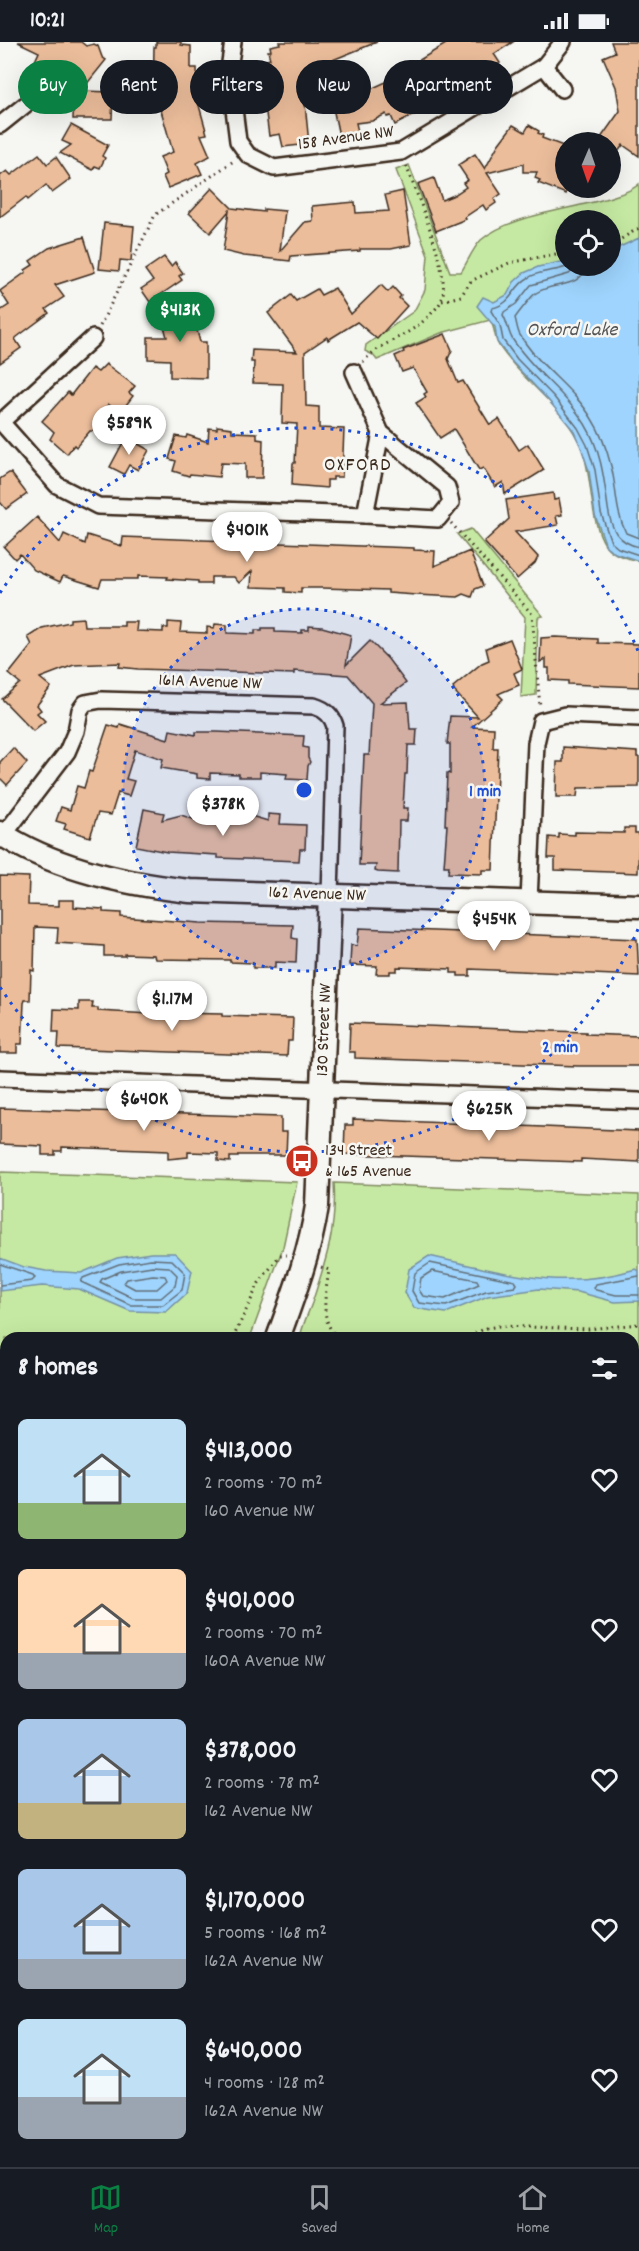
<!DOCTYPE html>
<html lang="en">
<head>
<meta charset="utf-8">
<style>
  body { margin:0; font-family:Dekko,sans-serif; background:#242831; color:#f1f3f6; height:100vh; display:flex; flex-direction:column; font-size:22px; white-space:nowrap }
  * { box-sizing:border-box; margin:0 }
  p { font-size:20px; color:#9ea1a6 }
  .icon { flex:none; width:33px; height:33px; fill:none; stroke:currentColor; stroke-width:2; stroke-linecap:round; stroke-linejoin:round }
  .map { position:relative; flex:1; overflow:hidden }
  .drawer { position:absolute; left:0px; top:1290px; width:639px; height:836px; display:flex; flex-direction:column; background:#171b24; border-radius:18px 18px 0 0; box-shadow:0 6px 24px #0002 }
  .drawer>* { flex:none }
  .banner { position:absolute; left:18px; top:18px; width:603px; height:54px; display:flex; gap:12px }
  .needle { width:39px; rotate:182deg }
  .controls { position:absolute; left:555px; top:90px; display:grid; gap:12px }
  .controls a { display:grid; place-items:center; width:66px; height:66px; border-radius:50%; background:#171b24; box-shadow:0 6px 24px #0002; font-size:30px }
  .price { position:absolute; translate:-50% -51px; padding:0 14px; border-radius:21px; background:#fff; color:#222; font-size:20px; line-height:39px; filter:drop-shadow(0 2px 3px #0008) }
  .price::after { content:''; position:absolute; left:50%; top:36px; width:18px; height:14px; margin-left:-9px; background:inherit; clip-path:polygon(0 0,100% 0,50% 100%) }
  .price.on { background:#0b8043; color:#fff }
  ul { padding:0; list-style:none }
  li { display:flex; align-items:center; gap:18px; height:150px; padding:0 18px }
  li span { display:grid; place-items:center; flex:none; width:168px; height:120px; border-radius:9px; color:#555 }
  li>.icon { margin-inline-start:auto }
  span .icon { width:72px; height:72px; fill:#fffc; stroke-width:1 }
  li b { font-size:26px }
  h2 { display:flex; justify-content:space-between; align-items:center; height:72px; padding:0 18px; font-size:26px }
  .pill { padding:0 21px; border-radius:27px; background:#171b24; box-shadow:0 6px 24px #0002; font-size:21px; line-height:54px }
  .pill.on { background:#0b8043; color:#fff }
  .status { display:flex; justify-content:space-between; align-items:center; height:42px; padding:0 30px; background:#171b24; direction:ltr }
  .status svg { height:16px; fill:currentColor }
  .dock { display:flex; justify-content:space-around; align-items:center; height:84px; border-top:2px solid #363941; background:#171b24; font-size:16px; color:#9ea1a6 }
  .dock a { display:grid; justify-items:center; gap:3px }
  .dock .on { color:#0b8043 }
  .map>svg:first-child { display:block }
  .built { fill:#f3e5d8 }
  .green { fill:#c5e9a2; stroke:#808a60; stroke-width:1.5; fill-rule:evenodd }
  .water { fill:#9ed4fd; stroke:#7690a4; stroke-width:1.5 }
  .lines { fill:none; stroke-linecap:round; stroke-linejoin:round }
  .shore { stroke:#636e77; stroke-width:1.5 }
  .building { fill:#ebbd9b; stroke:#3b2a1e; stroke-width:1.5 }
  .street-casing { stroke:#3b2a1e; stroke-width:20 }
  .secondary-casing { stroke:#3b2a1e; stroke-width:27 }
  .path { stroke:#3b2a1e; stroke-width:3; stroke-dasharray:1.5 4.5; stroke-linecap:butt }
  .street { stroke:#f6f6f2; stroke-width:15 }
  .secondary { stroke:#f6f6f2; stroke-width:22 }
  .ring { fill:none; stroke:#1d4ed8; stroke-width:3; stroke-dasharray:3 6 }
  .labels { text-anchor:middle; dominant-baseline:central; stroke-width:5; stroke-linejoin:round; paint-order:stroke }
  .street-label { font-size:18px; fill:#3b2a1e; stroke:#f6f6f2 }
  .poi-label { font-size:18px; fill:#3b2a1e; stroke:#f6f6f2; text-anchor:start }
  .water-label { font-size:20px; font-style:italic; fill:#545456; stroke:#f6f6f2 }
  .neighbourhood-label { font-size:20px; letter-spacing:1.5px; fill:#3b2a1e; stroke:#f6f6f2 }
  .centre { fill:#1d4ed8; stroke:#f6f6f2; stroke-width:3 }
  .ring-label { font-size:18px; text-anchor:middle; font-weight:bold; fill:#1d4ed8; stroke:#f6f6f2; stroke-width:5; stroke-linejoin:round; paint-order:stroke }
</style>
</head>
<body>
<div class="status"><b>10:21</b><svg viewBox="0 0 49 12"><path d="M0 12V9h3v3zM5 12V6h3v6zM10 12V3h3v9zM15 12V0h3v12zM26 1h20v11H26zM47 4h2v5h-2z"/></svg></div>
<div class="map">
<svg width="639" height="2125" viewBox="0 0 639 2125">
  <rect width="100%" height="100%" fill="#f6f6f2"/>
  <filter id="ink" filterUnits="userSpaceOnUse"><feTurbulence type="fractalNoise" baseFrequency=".0167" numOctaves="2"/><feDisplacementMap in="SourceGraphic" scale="12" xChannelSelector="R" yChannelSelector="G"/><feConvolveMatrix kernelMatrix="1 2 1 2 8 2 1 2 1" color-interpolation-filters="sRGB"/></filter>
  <g filter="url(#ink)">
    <polygon class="built" points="0,2106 6,2106 6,2120 264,2120 264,2125 0,2125"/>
    <g class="green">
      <path d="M 409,123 L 450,230 L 461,230 C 467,221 473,206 481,198 C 513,171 575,168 614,154 C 623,151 632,149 639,142 L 639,519 C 628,517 613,513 606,504 C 589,480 593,435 582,407 C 569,372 536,349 513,322 C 508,316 500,307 497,300 C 494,292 495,286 490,278 L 441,291 L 377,318 L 373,313 L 365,309 L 366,303 L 414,269 L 425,248 L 428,213 L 396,128 ZM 566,178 L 610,178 L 610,224 L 566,224 Z"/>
      <polygon points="471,487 543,574 538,575 536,653 521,655 525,575 457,492"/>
      <polygon points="0,1130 297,1140 283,1205 250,1296 6,1296 6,2023 0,2023"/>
      <path d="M 334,1141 L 639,1153 L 639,1305 L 633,1305 L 633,1296 L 300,1296 C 302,1284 308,1272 312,1261 C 326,1219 337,1185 334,1141 Z"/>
    </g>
    <g class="water">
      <polygon points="639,196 639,519 615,511 606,504 595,473 589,429 581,405 573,388 549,359 513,321 497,300 495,285 477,264 483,255 494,260 507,253 514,240 524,231 538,225 565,219 566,224 610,224 611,209"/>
      <polygon points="151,1211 175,1211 192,1229 187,1251 166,1270 130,1269 79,1247 42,1244 0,1249 0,1216 24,1225 46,1229 81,1231 117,1216"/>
      <path d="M 429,1214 C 502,1230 561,1250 636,1227 L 639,1229 L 639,1259 L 615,1260 L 578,1250 L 539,1247 L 488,1254 L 446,1271 L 414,1266 L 405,1251 L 409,1227 Z"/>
    </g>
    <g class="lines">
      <g class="shore">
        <path d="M 569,224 C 556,230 540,228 528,236 C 512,245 513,262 492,266 L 491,269 L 500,283 L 503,298 L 517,317 L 554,355 L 578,386 L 587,403 L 595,428 L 601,471 L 611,500 L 618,506 L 639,513"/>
        <path d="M 578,224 L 569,232 L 531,243 L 516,262 L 504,270 L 503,273 C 508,281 508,291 513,298 C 533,329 565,350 585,382 C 601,408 604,436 608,466 C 611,487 617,500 639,505"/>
        <path d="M 587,224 C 579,248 554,239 536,251 C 533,252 517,273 515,276 C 517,282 517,288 520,293 C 539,325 573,345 592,377 C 601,391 607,408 611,424 C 617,446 615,469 626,491 L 639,496"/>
        <polygon points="151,1217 172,1218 185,1231 182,1248 163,1263 131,1263 81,1240 83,1236 119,1222"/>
        <polygon points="430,1221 515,1239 517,1242 515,1245 486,1249 446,1264 419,1261 412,1249 415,1231"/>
        <polyline points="0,1222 33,1233 35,1236 32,1239 0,1243"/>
        <polygon points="152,1224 169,1225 177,1233 175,1244 161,1256 133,1256 100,1240 102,1237 121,1229"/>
        <polygon points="432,1229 477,1238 479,1242 445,1257 423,1254 419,1248 421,1236"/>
        <polygon points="153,1233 165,1234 167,1238 157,1247 135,1247 124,1241 127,1237"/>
        <polyline points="639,1234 596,1242 594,1246 596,1248 616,1253 639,1253"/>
      </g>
    </g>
    <g class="building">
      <polygon points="18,0 81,0 86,4 94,2 98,4 102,15 106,18 81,49 113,50 112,77 73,77 74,49 81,49 54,28 35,19 39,10"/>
      <polygon points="156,0 181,0 181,3 191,4 191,26 197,26 198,60 207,92 201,93 210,114 197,121 202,132 168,146 163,134 167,132 160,115 173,110 158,58 153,58 154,5 156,5"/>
      <polygon points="279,0 377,0 313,26 314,29 302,31 309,102 283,105 280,92 269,94 263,49 269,49 263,19 270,17 268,9 271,9 270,4 280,2"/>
      <polygon points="449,0 513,0 494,12 500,21 486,31 462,44 455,33 430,49 437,61 395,83 391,74 387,75 386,72 372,79 356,81 359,95 340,99 331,56 347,52 346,47 359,45 360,52 399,34 398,31"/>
      <polygon points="611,0 639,0 639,114 623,103 610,121 610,100 598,100 620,69 616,45 603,15 615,10"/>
      <polygon points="71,83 108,103 102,114 105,116 100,126 95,124 93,128 60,111 71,103 62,99"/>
      <polygon points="513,83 525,90 529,83 539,89 538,91 543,93 542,96 566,105 566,152 538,141 540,138 535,136 537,130 523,130 523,122 487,131 501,152 494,157 496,161 486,168 483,163 465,175 466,177 436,189 418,142 434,136 442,158 454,153 466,145 463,141 468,138 458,123 475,112 485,127 498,103"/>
      <polygon points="39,112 47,122 56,115 71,137 52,151 46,143 28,158 26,155 0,175 0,134 7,129 11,133"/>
      <polygon points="212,146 232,166 264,170 264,167 285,169 280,209 305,180 313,179 312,164 355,160 356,171 389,169 385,153 403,149 411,203 391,207 360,207 360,209 291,214 290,219 244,214 223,209 229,169 210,191 189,171"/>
      <polygon points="104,181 134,184 131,219 120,218 119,229 99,227"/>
      <polygon points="84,195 95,230 55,243 64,255 46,267 49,271 17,295 15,297 21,306 0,321 0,269 9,263 0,249 26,230 25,228 33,223 30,219 49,206"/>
      <polygon points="164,215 171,224 175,220 183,231 179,234 182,238 150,260 141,247 153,239 145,228"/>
      <polygon points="381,243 388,250 393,245 401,254 399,256 407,264 377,297 357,280 328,298 327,295 305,310 306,364 319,365 319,386 344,387 342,435 333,435 333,438 327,438 327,446 292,443 293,421 295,421 297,382 282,381 283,342 253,341 254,320 251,320 252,308 297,310 268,271 291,253 296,259 317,247 321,253 335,246 351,272"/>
      <polygon points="189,258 200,300 206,300 206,336 170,335 170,318 148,317 148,295 167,295 159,266"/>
      <polygon points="445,292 452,308 448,317 458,341 463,339 490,383 499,377 519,408 528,402 544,428 505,452 503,440 495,445 483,426 479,428 454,387 440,396 416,361 426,355 424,352 427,350 413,326 402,330 395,314 404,310 403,308"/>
      <polygon points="106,322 135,344 129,351 133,354 120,371 108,362 103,386 99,389 90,389 76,405 74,403 67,412 50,397 54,390 42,379 68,350 71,353 92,326 98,330"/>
      <polygon points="217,384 232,386 232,390 257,391 257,397 263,398 262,436 245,436 245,422 221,421 219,435 190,432 189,434 173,429 176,419 169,417 176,394 186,396 187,393 208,400 209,386 217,387"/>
      <polygon points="126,395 149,408 138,428 129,423 124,432 110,425"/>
      <polygon points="9,431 11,431 27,452 6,467 0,460 0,437"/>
      <polygon points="553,451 554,458 559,457 562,473 556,474 558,483 515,490 538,515 535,521 517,537 484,500 509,477 506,458"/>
      <polygon points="37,475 60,501 64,492 85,502 87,493 122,504 123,495 414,506 414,508 435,509 434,524 470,509 483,544 475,547 472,555 464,552 458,555 416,553 388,551 388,548 322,546 301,546 301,551 285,550 285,546 251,545 252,529 239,541 234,535 211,535 211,542 198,542 198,539 167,537 168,535 138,534 138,537 102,537 99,545 63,534 60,540 34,528 20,512 15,517 4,505"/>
      <polygon points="83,576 84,584 124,584 124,580 137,580 136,589 163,590 163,586 168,586 168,580 181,581 180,590 207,591 207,585 214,586 215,582 227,583 227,591 255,592 255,588 262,588 262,586 275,586 275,590 302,591 302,588 309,588 309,584 322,585 351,593 346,623 370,599 388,617 406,641 380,661 408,660 410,687 417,687 416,703 408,703 407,732 405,732 403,766 408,766 407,779 399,779 398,831 378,830 375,829 376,823 359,823 364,713 369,713 372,661 348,633 294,629 294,632 138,627 119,625 120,621 74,623 40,636 51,645 37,663 41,668 37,671 45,679 33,689 2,657 20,641 9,632 32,603 28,595 42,586 70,580 70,577"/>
      <polygon points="555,595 598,597 598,601 639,602 639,645 568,642 568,639 549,638 549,626 546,626 546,617 540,620 541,596"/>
      <polygon points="510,597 522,627 514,631 519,643 498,652 503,657 472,685 494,686 493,706 498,706 493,828 482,828 482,832 448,831 449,824 444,824 447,783 445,783 447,731 450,732 450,702 447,702 450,674 478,675 454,649 453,645 482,621 489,618 486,606"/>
      <polygon points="120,682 168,697 170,688 196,693 196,690 217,690 304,694 303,705 308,706 308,716 310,720 308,724 307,738 286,737 287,732 260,730 260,735 239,735 239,732 210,731 210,737 197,736 197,732 161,726 163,717 135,708 126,737 134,739 129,754 118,751 111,773 98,771 90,795 64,787 66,782 56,779 61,765 70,768 77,744 84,746 89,729 92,730 108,683 119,686"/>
      <polygon points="563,705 637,710 637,715 639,715 639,745 578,746 577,755 556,755 557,720 563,720"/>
      <polygon points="13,706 27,721 7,743 0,736 0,720"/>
      <polygon points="144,767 164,771 162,778 181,773 199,779 213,779 214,774 221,774 221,771 234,772 234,778 251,774 268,779 268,772 281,773 280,782 306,783 305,807 300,807 299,819 218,816 218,813 167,810 136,804"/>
      <polygon points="624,786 635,786 635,791 639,791 638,831 555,828 555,816 548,816 549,795 559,796 559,792 575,793 575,790 624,791"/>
      <polygon points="0,834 29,835 28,863 59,864 59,858 74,858 74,865 103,867 103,870 121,871 121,875 201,881 293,883 292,896 297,897 296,921 275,920 275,926 253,926 253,921 230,920 230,918 155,917 154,913 125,912 125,914 104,914 104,904 57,901 58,886 35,885 34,929 31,928 30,958 25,958 24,961 22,1002 17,1002 17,1011 0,1011"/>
      <polygon points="359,886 637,897 639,934 470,927 470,934 458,934 458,931 451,931 451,927 397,925 397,929 390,929 390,932 376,932 377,924 350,923 351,903 357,904"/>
      <polygon points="79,960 93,960 92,966 98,966 98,969 150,972 150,969 158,968 173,968 173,971 222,972 222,974 293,976 292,999 288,999 287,1014 58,1006 59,990 53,990 54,967 79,968"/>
      <polygon points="350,981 552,989 586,990 586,992 639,994 639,1024 578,1024 355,1016 355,1010 349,1010"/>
      <polygon points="0,1066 281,1075 281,1090 287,1090 286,1113 238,1113 238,1115 230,1115 230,1120 218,1119 218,1111 188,1110 188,1115 168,1117 168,1109 62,1105 62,1109 55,1109 55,1113 42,1113 42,1104 0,1102"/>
      <polygon points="353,1077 639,1089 639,1120 581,1117 581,1120 344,1112 345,1083 353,1083"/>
    </g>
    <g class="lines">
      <g class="street-casing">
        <g id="street">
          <polyline points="233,0 229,27 238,99 248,113 274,126 401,110 544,24 563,0"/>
          <polyline points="544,24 562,47"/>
          <polyline points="0,83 25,63"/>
          <polyline points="1,380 57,443 98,464 365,473 438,477 451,461 447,445 381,391 354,330"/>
          <polyline points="0,381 93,296"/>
          <polyline points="365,473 381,391"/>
          <path d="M 0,798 L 67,710 L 76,689 L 80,668 L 85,661 L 101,658 L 314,664 C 324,667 332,673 335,684 L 330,853"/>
          <polyline points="529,859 536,701 541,679 565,673 639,676"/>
          <polyline points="0,1036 639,1059"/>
          <polyline points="633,1417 639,1417"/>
          <polyline points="633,1958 639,1958"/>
          <polyline points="284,2125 284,2120"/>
        </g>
      </g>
      <g class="secondary-casing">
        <g id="secondary">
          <path d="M 0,791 C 55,827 125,842 190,849 L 639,864"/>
          <path d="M 278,1296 C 294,1252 310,1210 317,1164 L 330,853"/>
          <polyline points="633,1619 639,1618"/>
          <polyline points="0,2055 6,2055"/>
          <polyline points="0,2081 6,2081"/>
          <polyline points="633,2082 639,2082"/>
          <polyline points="633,2103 639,2103"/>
        </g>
      </g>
      <g class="path">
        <polyline points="610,200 621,197 639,186"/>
        <polyline points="442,259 461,254 471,239 509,221 566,210"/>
        <polyline points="100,284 155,173 235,118"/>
        <path d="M 363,320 C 378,302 403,296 421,281 C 427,276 440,264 442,257 C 451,230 416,152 406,123"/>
        <polyline points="451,481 532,572 540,665"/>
        <path d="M 321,1225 L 329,1228 C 326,1251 318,1278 338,1296"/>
        <polyline points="233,1296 259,1241 280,1213 287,1213"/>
        <polyline points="464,1296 487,1286 499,1284 588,1287 639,1282"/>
        <polyline points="0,1311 6,1312"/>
        <polyline points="0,2103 6,2104"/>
        <polyline points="514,2120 608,2125"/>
      </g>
      <use href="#street" class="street"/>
      <use href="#secondary" class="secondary"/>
    </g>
  </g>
  <circle cx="304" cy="748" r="181" fill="#1d4ed8" fill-opacity=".12"/>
  <g class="ring">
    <circle cx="304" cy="748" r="181"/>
    <path d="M638 887A362 362 0 0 1 0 945M0 551A362 362 0 0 1 638 609"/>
  </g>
  <defs>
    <g id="bus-disc" transform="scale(1.725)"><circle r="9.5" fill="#c8321e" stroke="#f6f6f2"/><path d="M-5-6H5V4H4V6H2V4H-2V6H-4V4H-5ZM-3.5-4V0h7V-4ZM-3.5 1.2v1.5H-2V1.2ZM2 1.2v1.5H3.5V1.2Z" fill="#fff"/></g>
  </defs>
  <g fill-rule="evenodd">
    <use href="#bus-disc" x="302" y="1119"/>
  </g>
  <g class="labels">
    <g class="street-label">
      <text transform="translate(346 97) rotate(-8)">158 Avenue NW</text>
      <text transform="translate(210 641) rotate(2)">161A Avenue NW</text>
      <text transform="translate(317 853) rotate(2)">162 Avenue NW</text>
      <text transform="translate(325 988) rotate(-88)">130 Street NW</text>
    </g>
    <g class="poi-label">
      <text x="325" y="1109">134 Street<tspan x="325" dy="21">&amp; 165 Avenue</tspan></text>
    </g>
    <g class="water-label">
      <text x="572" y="289">Oxford Lake</text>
    </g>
    <g class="neighbourhood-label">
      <text x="358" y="424">OXFORD</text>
    </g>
  </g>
  <circle cx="304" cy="748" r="9" class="centre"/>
  <g class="ring-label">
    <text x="485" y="754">1 min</text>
    <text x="560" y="1010">2 min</text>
  </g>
</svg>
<div class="controls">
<a><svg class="needle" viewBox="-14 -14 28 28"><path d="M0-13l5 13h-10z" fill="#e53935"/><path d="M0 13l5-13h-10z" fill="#9ea1a6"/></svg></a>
<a><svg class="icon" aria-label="locate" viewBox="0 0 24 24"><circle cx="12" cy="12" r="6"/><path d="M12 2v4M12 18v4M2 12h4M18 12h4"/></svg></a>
</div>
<b class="price on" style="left:180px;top:301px">$413K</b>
<b class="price" style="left:129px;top:414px">$589K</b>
<b class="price" style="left:247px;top:521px">$401K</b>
<b class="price" style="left:223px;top:795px">$378K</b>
<b class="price" style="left:494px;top:910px">$454K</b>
<b class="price" style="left:172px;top:990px">$1.17M</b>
<b class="price" style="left:144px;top:1090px">$640K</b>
<b class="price" style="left:489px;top:1100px">$625K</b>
<div class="banner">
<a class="pill on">Buy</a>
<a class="pill">Rent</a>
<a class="pill">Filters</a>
<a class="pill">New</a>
<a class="pill">Apartment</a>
</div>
<section class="drawer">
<h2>8 homes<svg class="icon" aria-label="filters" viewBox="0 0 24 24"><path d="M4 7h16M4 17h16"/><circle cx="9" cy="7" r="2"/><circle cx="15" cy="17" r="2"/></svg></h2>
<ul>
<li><span style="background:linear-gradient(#bfe0f5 70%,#8fb573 0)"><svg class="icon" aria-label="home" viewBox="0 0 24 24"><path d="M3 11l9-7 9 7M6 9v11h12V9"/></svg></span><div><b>$413,000</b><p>2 rooms · 70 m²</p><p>160 Avenue NW</p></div><svg class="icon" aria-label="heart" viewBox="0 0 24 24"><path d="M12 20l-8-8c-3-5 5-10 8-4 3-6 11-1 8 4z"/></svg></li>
<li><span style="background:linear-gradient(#ffd9b3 70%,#9aa5b1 0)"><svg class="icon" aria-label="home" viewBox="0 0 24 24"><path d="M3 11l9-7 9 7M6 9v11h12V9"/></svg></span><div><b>$401,000</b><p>2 rooms · 70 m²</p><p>160A Avenue NW</p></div><svg class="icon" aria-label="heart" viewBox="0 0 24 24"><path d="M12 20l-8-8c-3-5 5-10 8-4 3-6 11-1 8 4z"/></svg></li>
<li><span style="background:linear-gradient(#a9c7e8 70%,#c2b280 0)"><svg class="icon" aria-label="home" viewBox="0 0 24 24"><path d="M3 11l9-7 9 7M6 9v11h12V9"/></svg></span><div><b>$378,000</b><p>2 rooms · 78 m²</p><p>162 Avenue NW</p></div><svg class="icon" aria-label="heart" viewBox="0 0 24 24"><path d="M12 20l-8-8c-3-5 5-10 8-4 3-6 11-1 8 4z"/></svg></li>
<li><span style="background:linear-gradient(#a9c7e8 75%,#9aa5b1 0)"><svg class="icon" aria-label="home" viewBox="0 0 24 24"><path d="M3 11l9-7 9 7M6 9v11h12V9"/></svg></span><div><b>$1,170,000</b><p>5 rooms · 168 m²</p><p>162A Avenue NW</p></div><svg class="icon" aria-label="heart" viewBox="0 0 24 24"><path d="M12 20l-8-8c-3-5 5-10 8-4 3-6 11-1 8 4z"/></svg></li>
<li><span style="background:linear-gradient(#bfe0f5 65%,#9aa5b1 0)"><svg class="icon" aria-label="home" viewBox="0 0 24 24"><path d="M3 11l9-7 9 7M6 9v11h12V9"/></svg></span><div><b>$640,000</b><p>4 rooms · 128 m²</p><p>162A Avenue NW</p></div><svg class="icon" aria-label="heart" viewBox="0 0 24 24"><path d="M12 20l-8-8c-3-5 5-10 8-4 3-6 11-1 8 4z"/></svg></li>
</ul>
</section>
</div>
<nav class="dock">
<a class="on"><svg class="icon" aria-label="map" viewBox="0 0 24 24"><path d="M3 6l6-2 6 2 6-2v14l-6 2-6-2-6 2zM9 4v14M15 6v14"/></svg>Map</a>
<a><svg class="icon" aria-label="saved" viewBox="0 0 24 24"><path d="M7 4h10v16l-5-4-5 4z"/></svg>Saved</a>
<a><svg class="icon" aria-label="home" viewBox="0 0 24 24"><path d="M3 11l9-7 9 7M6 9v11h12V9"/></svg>Home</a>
</nav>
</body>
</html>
